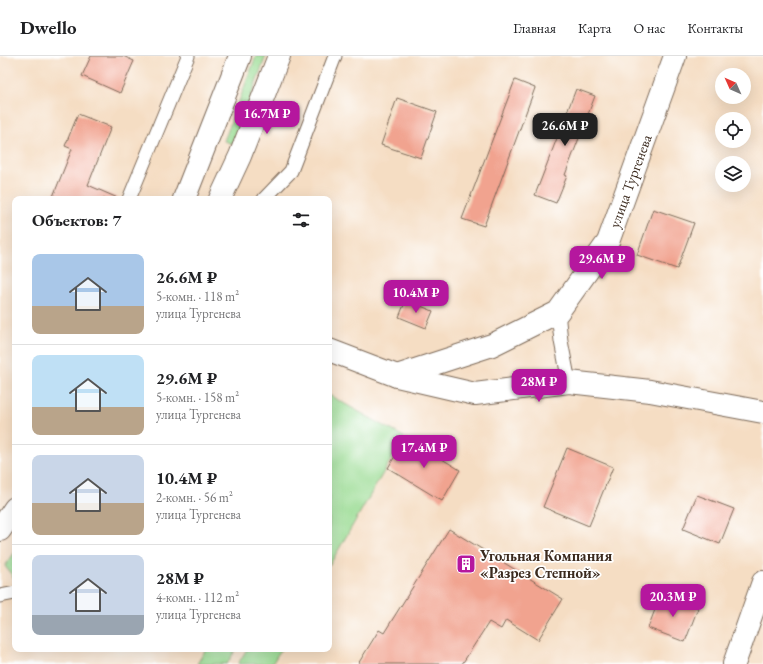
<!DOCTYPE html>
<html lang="ru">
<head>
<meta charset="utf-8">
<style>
  body { margin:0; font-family:"EB Garamond",serif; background:#f2f2f2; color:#202124; height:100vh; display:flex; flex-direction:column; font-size:15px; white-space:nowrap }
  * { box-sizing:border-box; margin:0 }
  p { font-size:13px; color:#757577 }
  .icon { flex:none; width:22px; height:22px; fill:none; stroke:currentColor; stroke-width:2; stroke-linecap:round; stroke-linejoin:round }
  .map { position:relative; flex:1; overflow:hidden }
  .drawer { position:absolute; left:12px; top:140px; width:320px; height:456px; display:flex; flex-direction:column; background:#fff; border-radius:8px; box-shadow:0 4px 16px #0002 }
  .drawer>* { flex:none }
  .needle { width:26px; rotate:315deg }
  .tools { position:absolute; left:715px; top:12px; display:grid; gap:8px }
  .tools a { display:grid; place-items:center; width:36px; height:36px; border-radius:50%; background:#fff; box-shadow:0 4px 16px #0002; font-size:20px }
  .price { position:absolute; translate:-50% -34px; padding:0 9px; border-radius:8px; background:#b5179e; color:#fff; font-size:13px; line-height:26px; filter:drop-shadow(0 1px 2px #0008) }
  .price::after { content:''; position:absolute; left:50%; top:24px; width:12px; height:9px; margin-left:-6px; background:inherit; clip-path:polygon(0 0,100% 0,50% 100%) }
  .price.active { background:#222; color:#fff }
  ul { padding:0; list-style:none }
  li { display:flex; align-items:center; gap:12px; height:100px; padding:0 20px }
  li+li { border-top:1px solid #e0e0e0 }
  li span { display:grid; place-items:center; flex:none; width:112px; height:80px; border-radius:8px; color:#555 }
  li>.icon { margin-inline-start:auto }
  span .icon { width:48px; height:48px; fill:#fffc; stroke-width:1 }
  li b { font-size:17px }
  h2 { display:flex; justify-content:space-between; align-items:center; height:48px; padding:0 20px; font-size:17px }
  header { display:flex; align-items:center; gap:24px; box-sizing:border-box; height:56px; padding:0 20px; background:#fff; border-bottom:1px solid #e0e0e0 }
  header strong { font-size:19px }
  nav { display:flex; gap:22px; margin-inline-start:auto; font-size:14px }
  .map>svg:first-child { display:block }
  .green { fill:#99db92; stroke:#6a8258 }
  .building { fill:#f1a38f }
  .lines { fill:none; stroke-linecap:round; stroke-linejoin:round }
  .lane-casing { stroke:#7c6958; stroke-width:15 }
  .street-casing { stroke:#7c6958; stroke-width:24 }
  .secondary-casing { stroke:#7c6958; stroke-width:24 }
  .lane { stroke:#fff; stroke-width:13 }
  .street { stroke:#fff; stroke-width:22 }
  .secondary { stroke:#fff; stroke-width:22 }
  .labels { text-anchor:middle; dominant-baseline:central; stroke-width:3.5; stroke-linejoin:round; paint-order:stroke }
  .street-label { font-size:15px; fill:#3b2a1e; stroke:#fff }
  .poi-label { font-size:15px; font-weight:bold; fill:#3b2a1e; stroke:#fff; text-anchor:start }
</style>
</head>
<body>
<header>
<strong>Dwello</strong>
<nav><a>Главная</a><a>Карта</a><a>О нас</a><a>Контакты</a></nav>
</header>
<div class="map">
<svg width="763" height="608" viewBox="0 0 763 608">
  <rect width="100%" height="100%" fill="#fff"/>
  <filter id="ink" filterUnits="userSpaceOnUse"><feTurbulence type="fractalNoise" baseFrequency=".025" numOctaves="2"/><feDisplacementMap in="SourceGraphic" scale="8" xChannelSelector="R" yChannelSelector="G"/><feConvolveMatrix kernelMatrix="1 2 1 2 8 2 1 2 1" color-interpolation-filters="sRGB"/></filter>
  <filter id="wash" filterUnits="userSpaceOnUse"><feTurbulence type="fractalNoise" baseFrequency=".012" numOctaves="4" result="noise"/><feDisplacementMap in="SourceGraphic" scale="16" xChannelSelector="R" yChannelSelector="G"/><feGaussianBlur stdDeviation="0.9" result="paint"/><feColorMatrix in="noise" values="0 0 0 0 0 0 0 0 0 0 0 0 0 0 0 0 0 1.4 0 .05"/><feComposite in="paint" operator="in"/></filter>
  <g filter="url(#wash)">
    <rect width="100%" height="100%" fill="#f5ddc3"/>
    <g class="green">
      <polygon points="256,0 266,0 233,88 224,85"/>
      <polygon points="329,339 404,381 329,510"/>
      <polygon points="15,496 15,522 14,522 5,510"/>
      <polygon points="206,593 236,593 227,608 197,608"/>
      <polygon points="247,593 281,593 272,608 238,608"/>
    </g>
    <g id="blocks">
      <g class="building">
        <polygon points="91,0 123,0 134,5 120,37 82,20"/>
        <polygon points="515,24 535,32 484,170 462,163"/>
        <polygon points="576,33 595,40 565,119 567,120 556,147 535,139"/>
        <polygon points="397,42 437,56 421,102 381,89"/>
        <polygon points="78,58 111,71 88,129 120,143 52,143 72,93 65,90"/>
        <polygon points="653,153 694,167 677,213 637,199"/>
        <polygon points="406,244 433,255 426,272 399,261"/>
        <polygon points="406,381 460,414 442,445 388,412"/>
        <polygon points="567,392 613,411 589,470 543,451"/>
        <polygon points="697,439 734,453 720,488 683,473"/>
        <polygon points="449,473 563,543 538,584 506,564 501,573 489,566 462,608 358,608 379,574 384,577"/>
        <polygon points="661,538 698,552 685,586 648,572"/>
      </g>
    </g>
  </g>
  <g filter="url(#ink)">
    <use href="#blocks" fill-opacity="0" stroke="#7c6958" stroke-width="1"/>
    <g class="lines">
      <g class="lane-casing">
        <g id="lane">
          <polyline points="129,143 188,0"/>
          <polyline points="264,143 291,115 335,0"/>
          <polyline points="558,256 561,285 569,326"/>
          <polyline points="0,540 15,537"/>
        </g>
      </g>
      <g class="street-casing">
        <g id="street">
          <polyline points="329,294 397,320 475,338 569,326 650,335 763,356"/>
          <polyline points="397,320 492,289 558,256 608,186 675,0"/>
          <polyline points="734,608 763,526"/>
        </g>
      </g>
      <g class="secondary-casing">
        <g id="secondary">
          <polyline points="184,143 240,0"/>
          <polyline points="220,143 240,100 279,0"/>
          <polyline points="0,474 15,452"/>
        </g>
      </g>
      <use href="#lane" class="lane"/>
      <use href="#street" class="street"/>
      <use href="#secondary" class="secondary"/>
    </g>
  </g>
  <defs>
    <g id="building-square" transform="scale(1)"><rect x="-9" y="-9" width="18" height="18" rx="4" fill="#b5179e" stroke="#fff"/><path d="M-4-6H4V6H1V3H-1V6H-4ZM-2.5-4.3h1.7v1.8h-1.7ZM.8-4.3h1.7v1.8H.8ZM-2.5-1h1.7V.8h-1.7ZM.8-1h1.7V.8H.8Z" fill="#fff"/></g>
  </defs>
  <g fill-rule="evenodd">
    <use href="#building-square" x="466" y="508"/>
  </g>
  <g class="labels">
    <g class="street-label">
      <text transform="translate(630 125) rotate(-70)">улица Тургенева</text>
    </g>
    <g class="poi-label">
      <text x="480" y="499">Угольная Компания<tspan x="480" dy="17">«Разрез Степной»</tspan></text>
    </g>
  </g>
</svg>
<div class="tools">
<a><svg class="needle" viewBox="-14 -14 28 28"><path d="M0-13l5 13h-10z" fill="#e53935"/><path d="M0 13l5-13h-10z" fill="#757577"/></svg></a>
<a><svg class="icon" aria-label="locate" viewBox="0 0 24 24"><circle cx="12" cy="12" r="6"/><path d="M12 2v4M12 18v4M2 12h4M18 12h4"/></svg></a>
<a><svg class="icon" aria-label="layers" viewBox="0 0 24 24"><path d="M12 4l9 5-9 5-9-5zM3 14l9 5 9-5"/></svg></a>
</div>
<b class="price" style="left:267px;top:79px">16.7M ₽</b>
<b class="price active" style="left:565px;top:91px">26.6M ₽</b>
<b class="price" style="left:602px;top:224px">29.6M ₽</b>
<b class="price" style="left:416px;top:258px">10.4M ₽</b>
<b class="price" style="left:539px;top:347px">28M ₽</b>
<b class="price" style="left:424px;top:413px">17.4M ₽</b>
<b class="price" style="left:673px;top:562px">20.3M ₽</b>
<section class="drawer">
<h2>Объектов: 7<svg class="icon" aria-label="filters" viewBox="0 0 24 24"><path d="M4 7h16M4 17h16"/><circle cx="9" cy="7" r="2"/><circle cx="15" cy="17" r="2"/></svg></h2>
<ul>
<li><span style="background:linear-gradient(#a9c7e8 65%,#b9a48a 0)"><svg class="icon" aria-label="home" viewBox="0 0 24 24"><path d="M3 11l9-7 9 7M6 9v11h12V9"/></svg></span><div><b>26.6M ₽</b><p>5-комн. · 118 m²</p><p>улица Тургенева</p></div></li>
<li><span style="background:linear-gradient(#bfe0f5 65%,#b9a48a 0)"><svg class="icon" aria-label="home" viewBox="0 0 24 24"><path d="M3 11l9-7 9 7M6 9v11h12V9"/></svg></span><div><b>29.6M ₽</b><p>5-комн. · 158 m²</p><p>улица Тургенева</p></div></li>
<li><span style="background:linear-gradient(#c9d6e8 60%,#b9a48a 0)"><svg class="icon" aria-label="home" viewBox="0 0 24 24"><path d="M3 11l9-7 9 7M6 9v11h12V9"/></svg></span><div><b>10.4M ₽</b><p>2-комн. · 56 m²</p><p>улица Тургенева</p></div></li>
<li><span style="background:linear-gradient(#c9d6e8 75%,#9aa5b1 0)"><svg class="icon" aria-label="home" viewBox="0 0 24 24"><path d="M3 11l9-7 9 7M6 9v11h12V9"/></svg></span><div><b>28M ₽</b><p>4-комн. · 112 m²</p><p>улица Тургенева</p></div></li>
</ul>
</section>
</div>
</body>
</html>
